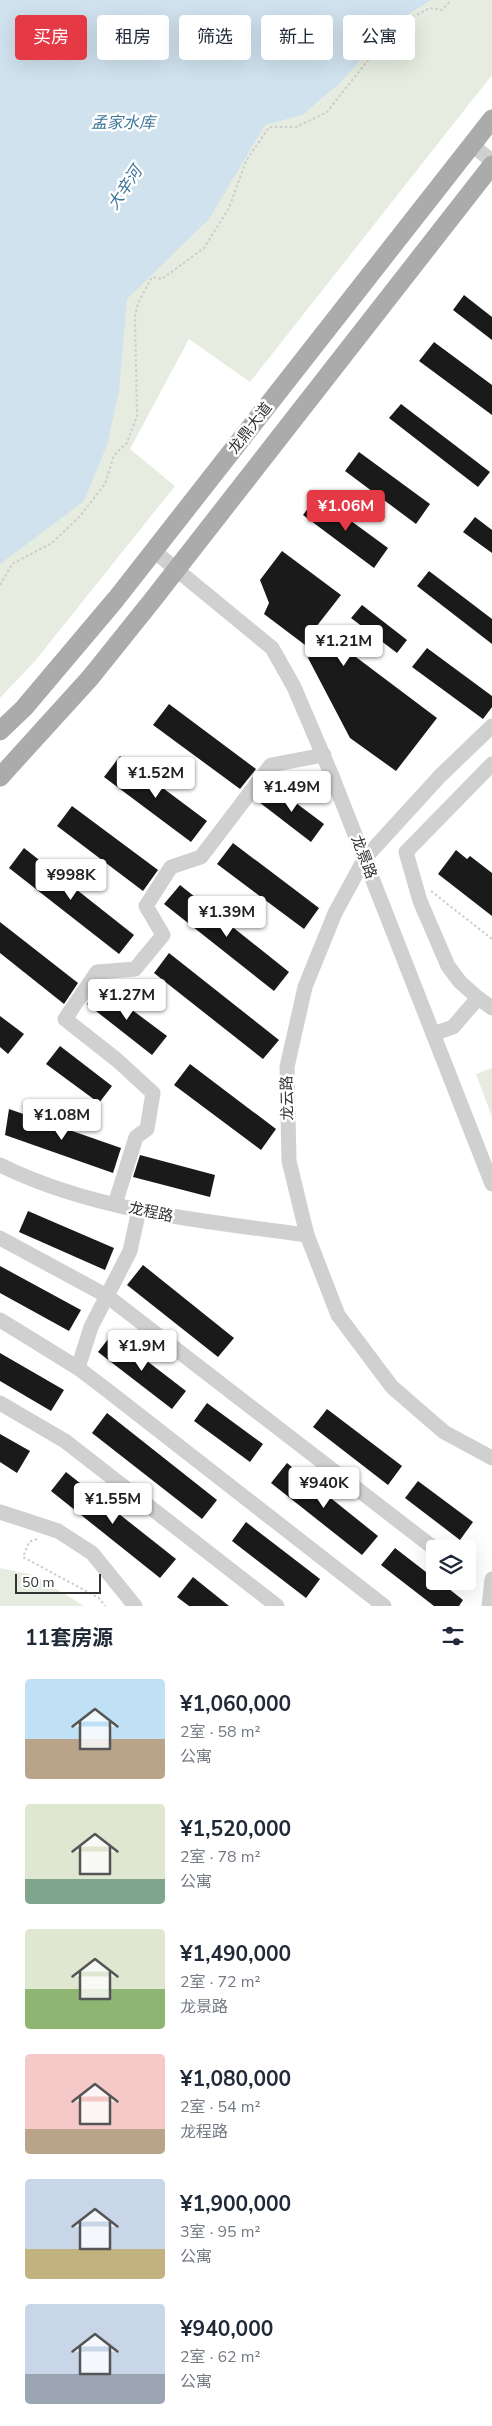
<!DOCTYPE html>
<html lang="zh">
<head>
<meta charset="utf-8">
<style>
  body { margin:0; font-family:"Nunito Sans","Noto Sans SC",sans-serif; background:#f6f6f7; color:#1f2937; height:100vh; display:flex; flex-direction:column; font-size:19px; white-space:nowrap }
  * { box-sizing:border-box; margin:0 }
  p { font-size:16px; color:#747a83 }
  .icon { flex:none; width:28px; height:28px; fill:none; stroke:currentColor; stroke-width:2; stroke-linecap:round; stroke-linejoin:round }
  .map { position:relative; height:1606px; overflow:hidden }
  .side { display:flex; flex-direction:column; background:#fff; flex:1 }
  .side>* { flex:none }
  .top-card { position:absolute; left:15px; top:15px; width:462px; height:45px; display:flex; gap:10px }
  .controls { position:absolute; left:426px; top:1540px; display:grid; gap:10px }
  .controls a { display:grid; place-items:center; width:50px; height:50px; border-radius:5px; background:#fff; box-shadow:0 5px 20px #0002; font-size:25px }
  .scale { position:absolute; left:15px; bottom:12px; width:86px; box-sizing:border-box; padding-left:5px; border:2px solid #333; border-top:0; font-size:14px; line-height:18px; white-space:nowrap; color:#333; -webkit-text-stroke:4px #fff; paint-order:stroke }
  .price { position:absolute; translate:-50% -42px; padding:0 11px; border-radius:5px; background:#fff; color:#222; font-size:16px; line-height:32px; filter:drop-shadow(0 1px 2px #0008) }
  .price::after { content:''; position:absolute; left:50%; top:30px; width:15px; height:11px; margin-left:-8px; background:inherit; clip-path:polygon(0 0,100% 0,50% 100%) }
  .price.current { background:#e63946; color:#fff }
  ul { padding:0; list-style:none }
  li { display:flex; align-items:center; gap:15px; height:125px; padding:0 25px }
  li span { display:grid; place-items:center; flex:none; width:140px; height:100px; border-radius:5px; color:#555 }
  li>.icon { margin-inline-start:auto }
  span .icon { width:60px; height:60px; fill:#fffc; stroke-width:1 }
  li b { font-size:21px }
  h2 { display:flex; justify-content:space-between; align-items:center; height:60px; padding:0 25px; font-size:21px }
  .tag { padding:0 18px; border-radius:5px; background:#fff; box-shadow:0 5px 20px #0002; font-size:18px; line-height:45px }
  .tag.current { background:#e63946; color:#fff }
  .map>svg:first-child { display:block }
  .green { fill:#e6ecdf }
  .water { fill:#cfe2ee }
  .building { fill:#1a1a1a }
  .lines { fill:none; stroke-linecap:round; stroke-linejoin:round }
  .path { stroke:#cdcdcd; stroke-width:2; stroke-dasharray:2.5 2.5; stroke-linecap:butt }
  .minor { stroke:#d0d0d0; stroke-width:15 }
  .major { stroke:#ababab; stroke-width:19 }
  .labels { text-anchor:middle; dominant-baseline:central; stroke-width:5; stroke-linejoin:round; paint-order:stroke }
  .street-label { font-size:15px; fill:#333; stroke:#fff }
  .water-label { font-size:16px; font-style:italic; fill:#3f7597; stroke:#fff }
</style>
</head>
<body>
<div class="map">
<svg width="492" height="1606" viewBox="0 0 492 1606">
  <rect width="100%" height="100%" fill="#fff"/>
  <g class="green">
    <polygon points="0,0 492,0 492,75 250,382 189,339 130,449 175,486 35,661 0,698"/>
    <polygon points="492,1068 492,1117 476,1074"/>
    <polygon points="0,1568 33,1575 84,1606 0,1606"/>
  </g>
  <polygon class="water" points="0,0 431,0 393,24 340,83 302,115 265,125 209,219 127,299 119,391 107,445 84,501 0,564"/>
  <g class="building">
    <polygon points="464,295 492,317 492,340 453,310"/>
    <polygon points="434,342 492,385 492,415 419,361"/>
    <polygon points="401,404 490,472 478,487 389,418"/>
    <polygon points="359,452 430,504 416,524 345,471"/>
    <polygon points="317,496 388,548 374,568 303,515"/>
    <polygon points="475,517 492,530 492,553 463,532"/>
    <polygon points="282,551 341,595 316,627 437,718 396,771 350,738 308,658 313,651 264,614 269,603 260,580"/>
    <polygon points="429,571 492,619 492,644 417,586"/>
    <polygon points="362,605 407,640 397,653 351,618"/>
    <polygon points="427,648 492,696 492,707 483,719 412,667"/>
    <polygon points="169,704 256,769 240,789 153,725"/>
    <polygon points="120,756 207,821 191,842 104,777"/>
    <polygon points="272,785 324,824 311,842 259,802"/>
    <polygon points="72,806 158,870 143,891 57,826"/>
    <polygon points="233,843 319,908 304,929 217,864"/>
    <polygon points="24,848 134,935 119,954 9,868"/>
    <polygon points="456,850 467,859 470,856 492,873 492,916 438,874"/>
    <polygon points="180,885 289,972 274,991 164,904"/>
    <polygon points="0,922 78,983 64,1004 0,953"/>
    <polygon points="169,953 279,1040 263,1059 154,973"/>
    <polygon points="100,986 167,1036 152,1055 87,1004"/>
    <polygon points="0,1016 24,1034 8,1054 0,1047"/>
    <polygon points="60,1046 112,1086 99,1103 46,1064"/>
    <polygon points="190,1064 276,1129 261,1150 174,1085"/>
    <polygon points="9,1109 121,1148 113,1173 5,1135"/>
    <polygon points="140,1155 215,1175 210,1197 133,1177"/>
    <polygon points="28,1211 114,1248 105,1270 19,1232"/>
    <polygon points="143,1265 234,1338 218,1357 127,1285"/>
    <polygon points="0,1266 81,1310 69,1331 0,1293"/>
    <polygon points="112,1334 186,1391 172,1409 98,1352"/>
    <polygon points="0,1353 64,1390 51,1411 0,1381"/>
    <polygon points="207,1403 263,1444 250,1462 194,1421"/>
    <polygon points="327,1409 402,1466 388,1485 313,1427"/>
    <polygon points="107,1413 217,1500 202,1519 92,1433"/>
    <polygon points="0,1434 30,1451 17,1473 0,1462"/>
    <polygon points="287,1463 378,1536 362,1555 271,1483"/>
    <polygon points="66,1472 176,1559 160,1578 51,1491"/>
    <polygon points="418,1481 473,1522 460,1540 405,1498"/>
    <polygon points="246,1522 320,1579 306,1598 232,1541"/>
    <polygon points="395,1548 435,1579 435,1581 439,1581 463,1600 459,1606 434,1606 381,1565"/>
    <polygon points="193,1577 229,1606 189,1606 177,1597"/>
  </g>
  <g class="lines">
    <g class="path">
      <polyline points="0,585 12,564 52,543 80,516 105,484 114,455 127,443 137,416 135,317 138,303 152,277 162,279 204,248 229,208 246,161 269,127 296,127 327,112 395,26 430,8 442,10 451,0"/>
      <polyline points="431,891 492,939"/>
      <polyline points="37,1539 29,1542 23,1557 99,1598 105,1606"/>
    </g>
    <g class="minor">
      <polyline points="472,145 492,161"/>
      <polyline points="154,551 272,648 294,687 332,776 492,1184"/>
      <polyline points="492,726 440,776 365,858 335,913 305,987 287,1067 289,1161 307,1235 338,1315 392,1387 444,1432 492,1458"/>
      <polyline points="478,998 460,982 448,966 420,901 406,852 492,764"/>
      <polyline points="433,1034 453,1027 478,998 492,1008"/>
      <path d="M 0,1165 C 95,1212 204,1221 307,1235"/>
      <polyline points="115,1204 136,1137 147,1129 153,1093 117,1060 65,1019 97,972 135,969 163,935 146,906 171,867 201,857 271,765 324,755"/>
      <polyline points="0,1238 107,1296 435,1549"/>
      <polyline points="0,1320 78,1368 107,1390 384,1606"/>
      <polyline points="78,1368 91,1327 130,1251 139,1210"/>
      <polyline points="0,1403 65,1441 277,1606"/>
      <polyline points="0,1512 58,1531 92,1553 135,1606"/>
      <polyline points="489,1606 492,1579"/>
    </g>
    <g class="major">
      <polyline points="0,731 24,708 116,599 492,119"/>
      <polyline points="0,777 90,678 151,602 492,165"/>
    </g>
  </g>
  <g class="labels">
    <g class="street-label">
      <text transform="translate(250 428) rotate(-52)">龙鼎大道</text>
      <text transform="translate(364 857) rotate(69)">龙景路</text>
      <text transform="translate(287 1098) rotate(-91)">龙云路</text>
      <text transform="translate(151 1212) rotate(12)">龙程路</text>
    </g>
    <g class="water-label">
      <text x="123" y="123">孟家水库</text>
      <text transform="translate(125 188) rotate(-56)">大辛河</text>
    </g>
  </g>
</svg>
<div class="controls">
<a><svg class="icon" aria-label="layers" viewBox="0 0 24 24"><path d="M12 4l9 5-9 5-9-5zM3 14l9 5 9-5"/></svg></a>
</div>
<div class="scale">50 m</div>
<b class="price current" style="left:346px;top:532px">¥1.06M</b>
<b class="price" style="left:344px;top:667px">¥1.21M</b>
<b class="price" style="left:156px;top:799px">¥1.52M</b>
<b class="price" style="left:292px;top:813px">¥1.49M</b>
<b class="price" style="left:71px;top:901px">¥998K</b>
<b class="price" style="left:227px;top:938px">¥1.39M</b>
<b class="price" style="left:127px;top:1021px">¥1.27M</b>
<b class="price" style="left:62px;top:1141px">¥1.08M</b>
<b class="price" style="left:142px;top:1372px">¥1.9M</b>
<b class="price" style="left:324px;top:1509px">¥940K</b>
<b class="price" style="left:113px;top:1525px">¥1.55M</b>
<div class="top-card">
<a class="tag current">买房</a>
<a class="tag">租房</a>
<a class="tag">筛选</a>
<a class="tag">新上</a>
<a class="tag">公寓</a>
</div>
</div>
<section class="side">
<h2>11套房源<svg class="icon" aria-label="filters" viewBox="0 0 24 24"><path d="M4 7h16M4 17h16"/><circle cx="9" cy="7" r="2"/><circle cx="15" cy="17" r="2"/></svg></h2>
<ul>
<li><span style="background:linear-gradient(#bfe0f5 60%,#b9a48a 0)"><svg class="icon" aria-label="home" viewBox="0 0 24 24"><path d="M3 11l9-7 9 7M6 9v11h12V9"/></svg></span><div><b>¥1,060,000</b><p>2室 · 58 m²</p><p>公寓</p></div></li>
<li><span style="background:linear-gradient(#dfe7d0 75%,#7fa58c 0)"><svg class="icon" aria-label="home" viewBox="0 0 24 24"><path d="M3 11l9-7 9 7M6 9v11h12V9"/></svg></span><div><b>¥1,520,000</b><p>2室 · 78 m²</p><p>公寓</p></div></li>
<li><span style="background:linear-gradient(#dfe7d0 60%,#8fb573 0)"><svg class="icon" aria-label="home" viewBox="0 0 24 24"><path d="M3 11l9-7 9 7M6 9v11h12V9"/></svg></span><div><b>¥1,490,000</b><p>2室 · 72 m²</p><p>龙景路</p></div></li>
<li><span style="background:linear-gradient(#f6c9c9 75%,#b9a48a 0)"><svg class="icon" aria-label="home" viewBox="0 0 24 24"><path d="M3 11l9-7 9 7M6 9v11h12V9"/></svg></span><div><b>¥1,080,000</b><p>2室 · 54 m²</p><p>龙程路</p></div></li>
<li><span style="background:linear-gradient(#c9d6e8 70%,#c2b280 0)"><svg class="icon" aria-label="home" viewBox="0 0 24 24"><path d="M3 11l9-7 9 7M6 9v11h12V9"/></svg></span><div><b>¥1,900,000</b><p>3室 · 95 m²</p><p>公寓</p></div></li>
<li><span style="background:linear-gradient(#c9d6e8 70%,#9aa5b1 0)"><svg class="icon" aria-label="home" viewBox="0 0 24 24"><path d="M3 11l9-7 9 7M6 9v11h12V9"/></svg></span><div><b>¥940,000</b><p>2室 · 62 m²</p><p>公寓</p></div></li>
</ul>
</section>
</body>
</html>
